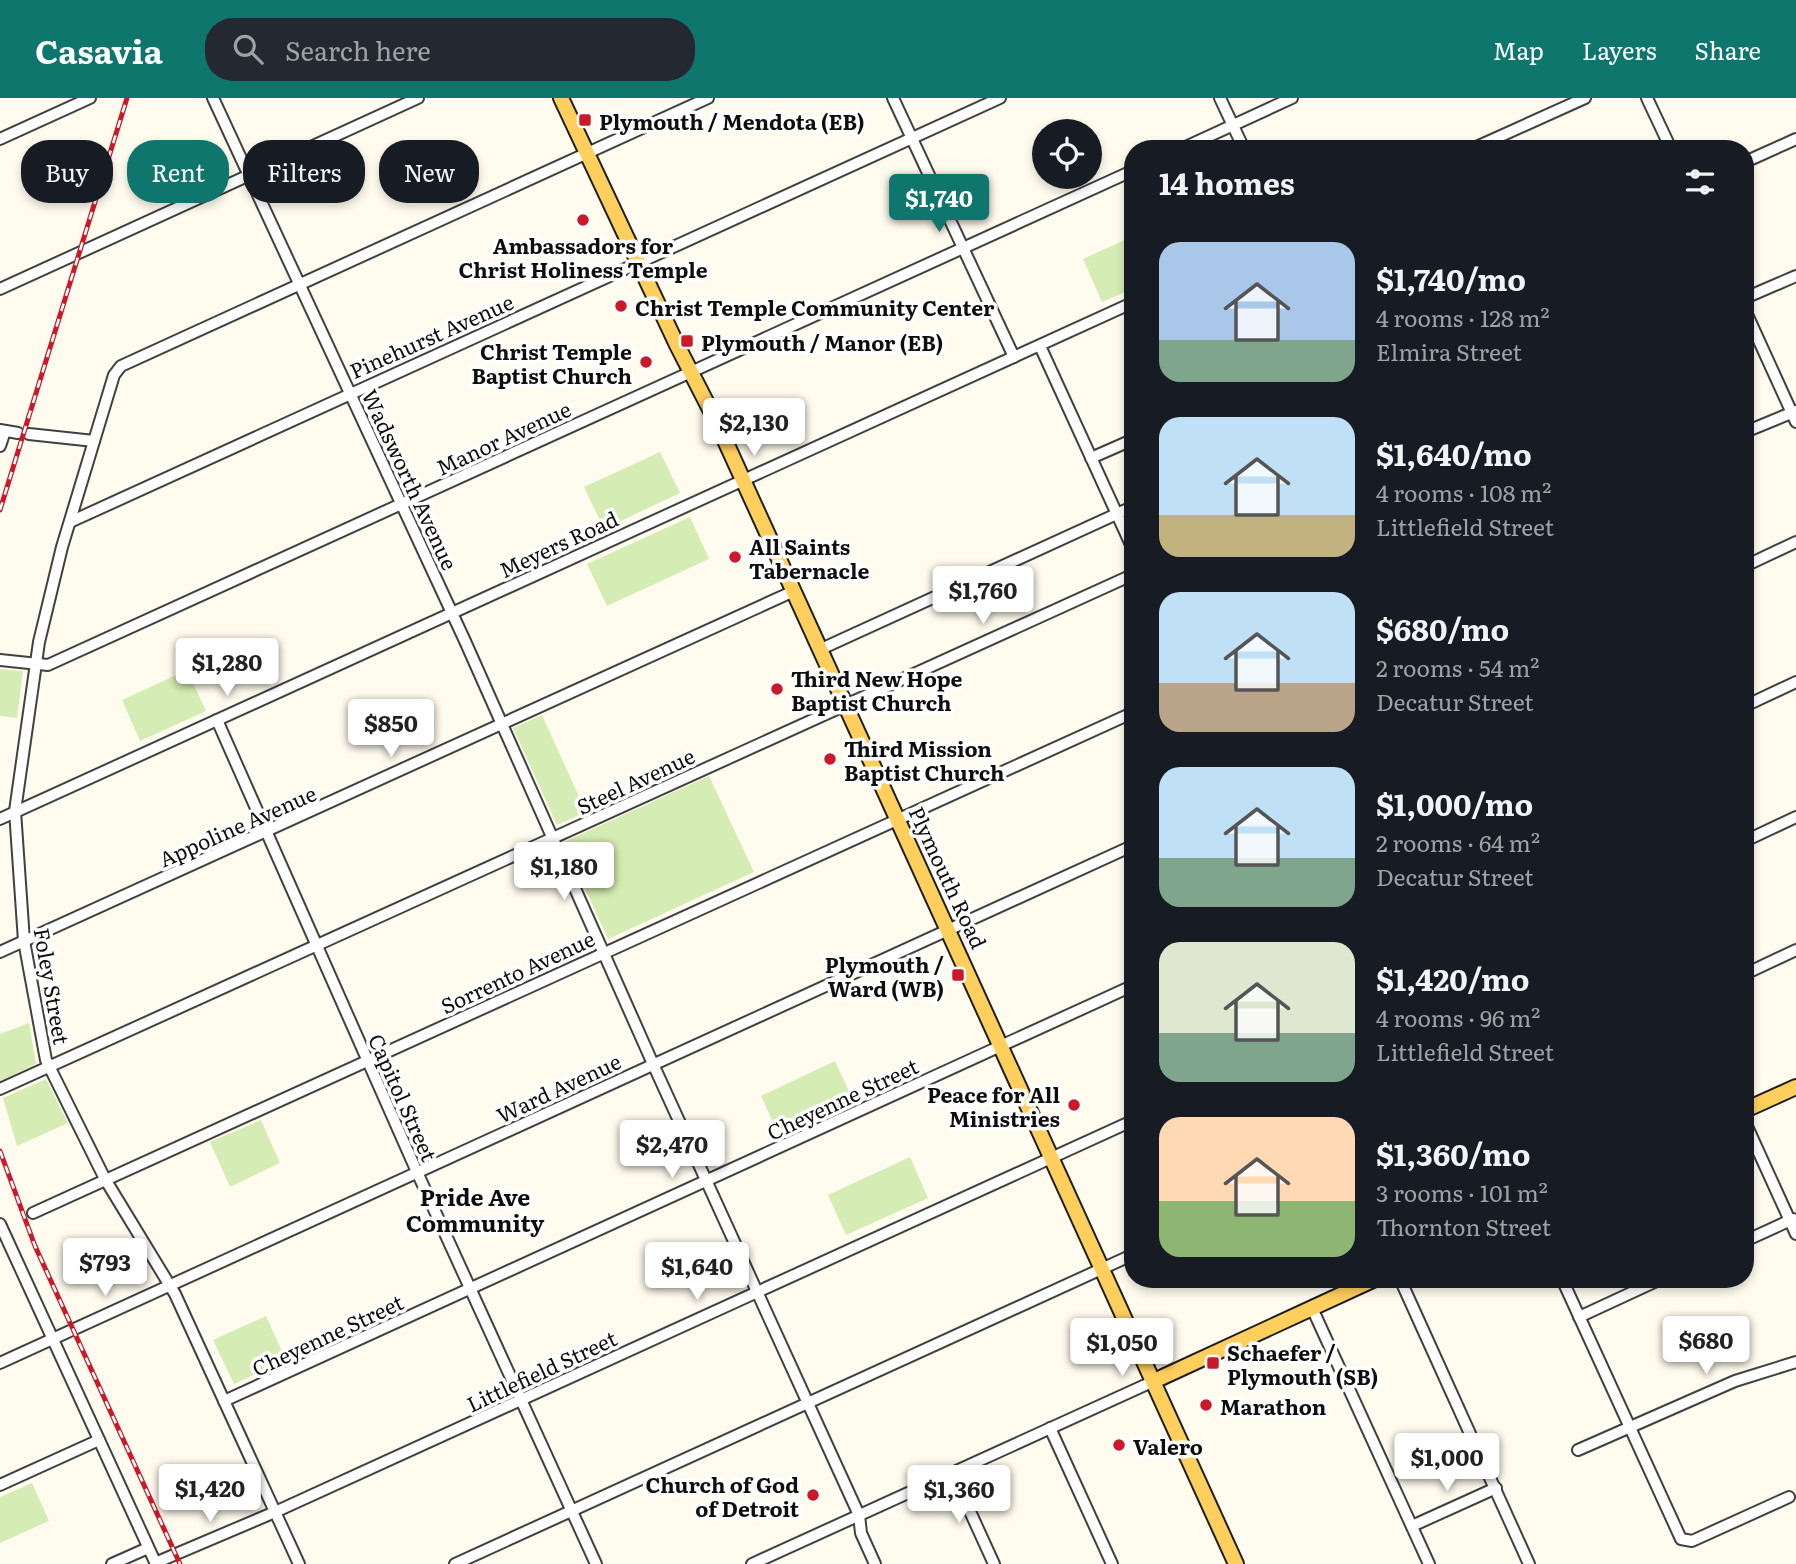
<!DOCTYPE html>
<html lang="en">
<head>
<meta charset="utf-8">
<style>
  body { margin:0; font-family:Literata,serif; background:#242831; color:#f1f3f6; height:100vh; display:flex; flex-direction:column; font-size:26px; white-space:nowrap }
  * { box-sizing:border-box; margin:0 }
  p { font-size:23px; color:#9ea1a6 }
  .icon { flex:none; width:38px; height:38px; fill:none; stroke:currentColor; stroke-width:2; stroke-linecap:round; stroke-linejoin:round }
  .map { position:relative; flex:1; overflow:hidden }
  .drawer { position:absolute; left:1124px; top:42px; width:630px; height:1148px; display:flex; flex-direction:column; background:#171b24; border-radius:28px; box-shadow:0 4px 10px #0003 }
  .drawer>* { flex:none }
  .top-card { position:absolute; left:21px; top:42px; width:665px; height:63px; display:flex; gap:14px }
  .tools { position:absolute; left:1032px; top:21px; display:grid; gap:14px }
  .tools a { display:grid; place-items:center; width:70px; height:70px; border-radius:50%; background:#171b24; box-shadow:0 4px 10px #0003; font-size:35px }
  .price { position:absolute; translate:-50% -60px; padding:0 16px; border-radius:7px; background:#fff; color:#222; font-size:23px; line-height:46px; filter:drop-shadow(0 2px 4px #0008) }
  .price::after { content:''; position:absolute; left:50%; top:42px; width:21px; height:16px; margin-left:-10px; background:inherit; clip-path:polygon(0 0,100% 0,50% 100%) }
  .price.current { background:#0f766e; color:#fff }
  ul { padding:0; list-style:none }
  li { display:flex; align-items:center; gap:21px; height:175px; padding:0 35px }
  li span { display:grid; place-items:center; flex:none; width:196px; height:140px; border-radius:21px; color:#555 }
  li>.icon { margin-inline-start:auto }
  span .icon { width:84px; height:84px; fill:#fffc; stroke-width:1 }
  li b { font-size:30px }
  h2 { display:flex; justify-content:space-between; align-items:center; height:84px; padding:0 35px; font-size:30px }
  .pill { padding:0 24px; border-radius:28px; background:#171b24; box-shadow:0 4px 10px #0003; font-size:24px; line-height:63px }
  .pill.current { background:#0f766e; color:#fff }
  header { display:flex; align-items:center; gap:42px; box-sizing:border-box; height:98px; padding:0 35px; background:#0f766e; color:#fff }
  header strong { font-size:33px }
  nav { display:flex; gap:38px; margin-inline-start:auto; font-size:24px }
  .search { width:490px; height:63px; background:#242831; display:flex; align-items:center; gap:18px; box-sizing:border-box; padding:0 24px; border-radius:28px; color:#9ea1a6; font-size:26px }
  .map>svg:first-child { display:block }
  .green { fill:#d5edb4 }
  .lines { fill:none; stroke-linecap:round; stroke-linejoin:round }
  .minor-casing { stroke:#414141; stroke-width:14 }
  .major-casing { stroke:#1f1f1f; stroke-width:18 }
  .minor { stroke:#fff; stroke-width:10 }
  .major { stroke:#ffcf5e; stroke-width:14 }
  .rail-casing { stroke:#ca192b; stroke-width:5 }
  .rail { stroke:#fff; stroke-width:2.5; stroke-dasharray:8; stroke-linecap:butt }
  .poi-dot { fill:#ca192b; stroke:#fff; stroke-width:2.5 }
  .labels { text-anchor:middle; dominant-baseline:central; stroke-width:7; stroke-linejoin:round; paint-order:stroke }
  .poi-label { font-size:21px; font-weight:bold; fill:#0e0e0e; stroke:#fff; text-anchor:start }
  .street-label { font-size:21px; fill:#0e0e0e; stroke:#fff }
  .neighbourhood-label { font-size:23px; font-weight:bold; fill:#0e0e0e; stroke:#fff }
</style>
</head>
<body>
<header>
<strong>Casavia</strong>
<div class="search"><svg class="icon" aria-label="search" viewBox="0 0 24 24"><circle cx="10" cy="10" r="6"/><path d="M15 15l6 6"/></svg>Search here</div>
<nav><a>Map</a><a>Layers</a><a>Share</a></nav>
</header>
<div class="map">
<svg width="1796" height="1466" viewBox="0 0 1796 1466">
  <rect width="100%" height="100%" fill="#fffbee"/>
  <g class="green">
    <polygon points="1129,140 1132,148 1132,191 1102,204 1083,161"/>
    <polygon points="660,354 680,395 604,431 584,389"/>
    <polygon points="690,419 709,461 607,508 587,466"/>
    <polygon points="0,571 23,573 17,620 0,618"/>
    <polygon points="187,572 206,613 140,643 122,602"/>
    <polygon points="542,617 586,714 557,727 513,630"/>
    <polygon points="709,678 754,774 608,841 564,744"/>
    <polygon points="29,925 36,966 0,983 0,936"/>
    <polygon points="835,963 853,1002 779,1037 761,998"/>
    <polygon points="46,981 68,1025 17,1048 3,1000"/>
    <polygon points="261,1022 280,1065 230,1089 210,1044"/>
    <polygon points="910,1059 928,1100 846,1137 828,1097"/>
    <polygon points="266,1218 286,1262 234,1286 213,1242"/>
    <polygon points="32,1385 49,1423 0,1445 0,1399"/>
  </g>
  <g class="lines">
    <g class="minor-casing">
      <g id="minor">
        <polyline points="213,0 465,543 653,966 859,1417 861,1435 875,1466"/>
        <polyline points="893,0 1014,259"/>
        <polyline points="1220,0 1244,51"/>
        <polyline points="1647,0 1671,51"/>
        <polyline points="0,41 90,0"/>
        <polyline points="1181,51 1292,0"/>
        <polyline points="1472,51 1585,0"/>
        <polyline points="1745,64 1796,41"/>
        <polyline points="0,191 418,0"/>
        <polyline points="1745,200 1796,178"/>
        <polyline points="1745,212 1796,324"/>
        <polyline points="1040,248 1132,449"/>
        <polyline points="0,332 18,335"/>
        <polyline points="1745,334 1796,313"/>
        <polyline points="29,336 94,343"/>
        <polyline points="0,348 5,333"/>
        <polyline points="1091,360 1132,342"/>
        <polyline points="70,424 1000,0"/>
        <polyline points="1745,468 1796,444"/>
        <polyline points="821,551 1132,409"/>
        <polyline points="0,562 48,567 1132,73"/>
        <polyline points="1745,608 1796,584"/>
        <polyline points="217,622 417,1074 596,1466"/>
        <polyline points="0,721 1132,205"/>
        <polyline points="1745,743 1796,719"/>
        <polyline points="0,854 794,493"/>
        <polyline points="1745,876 1796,852"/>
        <polyline points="0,991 1132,477"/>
        <polyline points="1745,1024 1796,1136"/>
        <polyline points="33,1115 1132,615"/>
        <polyline points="0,1126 156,1466"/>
        <polyline points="1745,1143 1793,1121"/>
        <polyline points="1400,1181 1529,1466"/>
        <polyline points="1562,1181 1681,1441 1692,1443 1789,1399"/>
        <polyline points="1312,1210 1429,1466"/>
        <polyline points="1579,1219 1661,1181"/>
        <polyline points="0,1265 1132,748"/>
        <polyline points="224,1303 1132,888"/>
        <polyline points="1050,1330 1112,1466"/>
        <polyline points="1578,1352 1735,1283 1796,1264"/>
        <polyline points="952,1374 994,1466"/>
        <polyline points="0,1387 99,1342"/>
        <polyline points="1412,1428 1496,1390"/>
        <polyline points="155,1465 275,1414 1132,1023"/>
        <polyline points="112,1466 148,1450"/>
        <polyline points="299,1466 175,1196 105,1081 46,962 24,843 15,713 39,544 62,449 114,277 121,268 708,0"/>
        <polyline points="455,1466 1132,1157"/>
        <polyline points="752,1466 1154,1283"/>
      </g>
    </g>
    <g class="major-casing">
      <g id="major">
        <polyline points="561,0 677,247 718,327 1236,1466"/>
        <polyline points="1745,1012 1796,989"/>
        <polyline points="1154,1283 1375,1181"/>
      </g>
    </g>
    <use href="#minor" class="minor"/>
    <use href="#major" class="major"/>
    <g class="rail-casing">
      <g id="rail">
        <polyline points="0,412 127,0"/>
        <polyline points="0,1053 35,1148 180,1466"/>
      </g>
    </g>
    <use href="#rail" class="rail"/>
  </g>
  <g class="poi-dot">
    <rect x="578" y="15" width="14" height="14" rx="3.5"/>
    <circle cx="583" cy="122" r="7"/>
    <circle cx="621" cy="208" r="7"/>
    <rect x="680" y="236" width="14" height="14" rx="3.5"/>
    <circle cx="646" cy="264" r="7"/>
    <circle cx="735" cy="459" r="7"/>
    <circle cx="777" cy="591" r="7"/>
    <circle cx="830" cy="661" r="7"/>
    <rect x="951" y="870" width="14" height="14" rx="3.5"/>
    <circle cx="1074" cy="1007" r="7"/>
    <rect x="1206" y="1258" width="14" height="14" rx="3.5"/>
    <circle cx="1206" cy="1307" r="7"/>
    <circle cx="1119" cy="1347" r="7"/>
    <circle cx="813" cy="1397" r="7"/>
  </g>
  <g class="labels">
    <g class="poi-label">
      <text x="599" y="22">Plymouth / Mendota (EB)</text>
      <text x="583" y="146" text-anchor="middle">Ambassadors for<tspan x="583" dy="24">Christ Holiness Temple</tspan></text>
      <text x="635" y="208">Christ Temple Community Center</text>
      <text x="701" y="243">Plymouth / Manor (EB)</text>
      <text x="632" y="252" text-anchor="end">Christ Temple<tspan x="632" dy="24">Baptist Church</tspan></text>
      <text x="749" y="447">All Saints<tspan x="749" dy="24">Tabernacle</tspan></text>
      <text x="791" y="579">Third New Hope<tspan x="791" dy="24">Baptist Church</tspan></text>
      <text x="844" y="649">Third Mission<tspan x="844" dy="24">Baptist Church</tspan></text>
      <text x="944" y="865" text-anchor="end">Plymouth /<tspan x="944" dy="24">Ward (WB)</tspan></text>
      <text x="1060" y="995" text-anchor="end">Peace for All<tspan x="1060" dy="24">Ministries</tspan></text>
      <text x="1227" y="1253">Schaefer /<tspan x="1227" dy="24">Plymouth (SB)</tspan></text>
      <text x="1220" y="1307">Marathon</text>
      <text x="1133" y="1347">Valero</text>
      <text x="799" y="1385" text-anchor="end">Church of God<tspan x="799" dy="24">of Detroit</tspan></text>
    </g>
    <g class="street-label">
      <text transform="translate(431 237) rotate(-24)">Pinehurst Avenue</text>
      <text transform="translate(503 339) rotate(-25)">Manor Avenue</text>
      <text transform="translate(411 381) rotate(65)">Wadsworth Avenue</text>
      <text transform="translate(558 445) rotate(-25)">Meyers Road</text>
      <text transform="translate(635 682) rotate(-25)">Steel Avenue</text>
      <text transform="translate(237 727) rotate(-24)">Appoline Avenue</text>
      <text transform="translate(949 779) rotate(65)">Plymouth Road</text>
      <text transform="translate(517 873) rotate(-25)">Sorrento Avenue</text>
      <text transform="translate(53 888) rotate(80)">Foley Street</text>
      <text transform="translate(558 989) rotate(-25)">Ward Avenue</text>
      <text transform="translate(404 999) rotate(66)">Capitol Street</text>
      <text transform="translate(842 1000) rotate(-25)">Cheyenne Street</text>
      <text transform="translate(327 1236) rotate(-25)">Cheyenne Street</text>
      <text transform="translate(541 1272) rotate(-25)">Littlefield Street</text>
    </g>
    <g class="neighbourhood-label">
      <text x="475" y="1098">Pride Ave<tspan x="475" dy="26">Community</tspan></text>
    </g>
  </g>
</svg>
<div class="tools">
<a><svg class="icon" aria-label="locate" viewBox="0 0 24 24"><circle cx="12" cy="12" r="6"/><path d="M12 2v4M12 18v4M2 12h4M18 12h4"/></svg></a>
</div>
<b class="price current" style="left:939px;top:136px">$1,740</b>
<b class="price" style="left:754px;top:360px">$2,130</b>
<b class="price" style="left:983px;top:528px">$1,760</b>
<b class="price" style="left:227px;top:600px">$1,280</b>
<b class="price" style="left:391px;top:661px">$850</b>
<b class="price" style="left:564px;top:804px">$1,180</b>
<b class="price" style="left:672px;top:1082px">$2,470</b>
<b class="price" style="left:105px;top:1200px">$793</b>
<b class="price" style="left:697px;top:1204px">$1,640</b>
<b class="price" style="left:1706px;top:1278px">$680</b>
<b class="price" style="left:1122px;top:1280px">$1,050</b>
<b class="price" style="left:1447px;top:1395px">$1,000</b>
<b class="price" style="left:210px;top:1426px">$1,420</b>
<b class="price" style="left:959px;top:1427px">$1,360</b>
<div class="top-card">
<a class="pill">Buy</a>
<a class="pill current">Rent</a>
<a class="pill">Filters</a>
<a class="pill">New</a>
</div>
<section class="drawer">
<h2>14 homes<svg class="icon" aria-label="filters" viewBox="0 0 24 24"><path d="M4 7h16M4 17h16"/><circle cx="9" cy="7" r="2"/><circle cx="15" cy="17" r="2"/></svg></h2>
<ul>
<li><span style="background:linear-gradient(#a9c7e8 70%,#7fa58c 0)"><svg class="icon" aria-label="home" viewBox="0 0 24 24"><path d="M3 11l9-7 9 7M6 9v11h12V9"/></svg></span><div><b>$1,740/mo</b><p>4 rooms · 128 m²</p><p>Elmira Street</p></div></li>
<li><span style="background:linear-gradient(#bfe0f5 70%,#c2b280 0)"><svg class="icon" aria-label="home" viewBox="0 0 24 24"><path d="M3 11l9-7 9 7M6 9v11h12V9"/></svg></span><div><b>$1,640/mo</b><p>4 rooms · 108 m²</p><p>Littlefield Street</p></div></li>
<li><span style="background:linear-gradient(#bfe0f5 65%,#b9a48a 0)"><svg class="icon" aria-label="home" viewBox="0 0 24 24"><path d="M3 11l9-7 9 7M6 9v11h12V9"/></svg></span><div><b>$680/mo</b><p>2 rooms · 54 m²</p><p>Decatur Street</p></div></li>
<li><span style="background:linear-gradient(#bfe0f5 65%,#7fa58c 0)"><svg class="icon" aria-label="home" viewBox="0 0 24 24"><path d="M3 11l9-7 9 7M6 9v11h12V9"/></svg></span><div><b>$1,000/mo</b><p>2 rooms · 64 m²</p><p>Decatur Street</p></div></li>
<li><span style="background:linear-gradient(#dfe7d0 65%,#7fa58c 0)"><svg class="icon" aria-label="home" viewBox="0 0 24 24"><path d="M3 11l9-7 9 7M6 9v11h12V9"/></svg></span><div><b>$1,420/mo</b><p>4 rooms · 96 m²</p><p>Littlefield Street</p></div></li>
<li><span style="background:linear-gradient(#ffd9b3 60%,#8fb573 0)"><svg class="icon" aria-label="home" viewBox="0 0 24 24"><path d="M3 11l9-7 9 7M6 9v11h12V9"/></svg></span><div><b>$1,360/mo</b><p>3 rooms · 101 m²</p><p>Thornton Street</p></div></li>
</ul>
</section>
</div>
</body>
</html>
